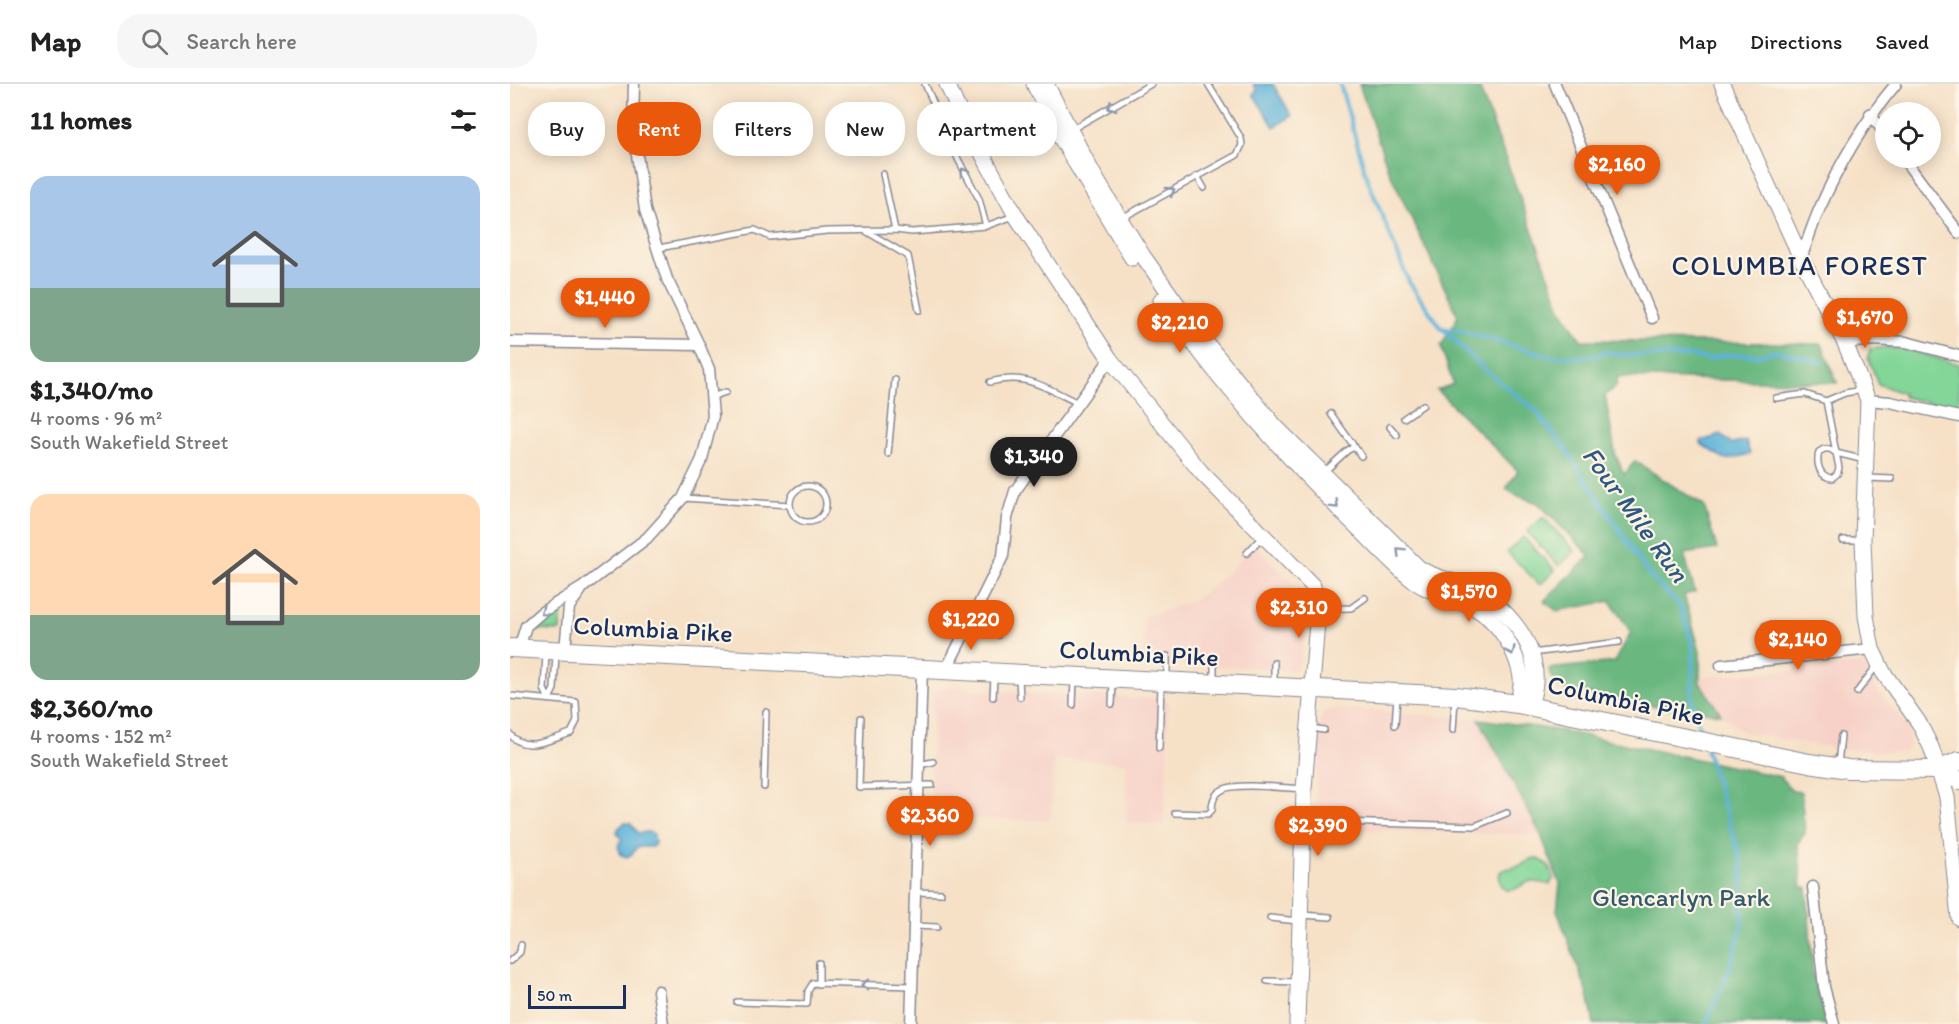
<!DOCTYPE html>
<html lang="en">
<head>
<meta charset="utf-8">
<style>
  body { margin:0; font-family:Itim,sans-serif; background:#f6f6f6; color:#222; height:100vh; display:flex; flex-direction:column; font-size:22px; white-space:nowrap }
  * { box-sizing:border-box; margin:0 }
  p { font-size:20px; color:#767676 }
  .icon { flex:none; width:33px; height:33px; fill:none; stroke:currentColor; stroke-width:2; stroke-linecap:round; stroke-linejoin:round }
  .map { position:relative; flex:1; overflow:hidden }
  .details { display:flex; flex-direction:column; background:#fff; width:510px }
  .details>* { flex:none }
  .guide { position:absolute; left:18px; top:18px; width:570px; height:54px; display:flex; gap:12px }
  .fabs { position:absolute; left:1365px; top:18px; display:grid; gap:12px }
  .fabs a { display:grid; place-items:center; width:66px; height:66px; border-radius:50%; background:#fff; box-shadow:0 3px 15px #0003; font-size:30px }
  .scale { position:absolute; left:18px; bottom:15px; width:98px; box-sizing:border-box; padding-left:6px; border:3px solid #1b2f5e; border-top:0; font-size:16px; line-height:21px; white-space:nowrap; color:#1b2f5e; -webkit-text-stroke:4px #fcf5e5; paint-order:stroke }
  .price { position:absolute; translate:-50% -51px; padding:0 14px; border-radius:21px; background:#ea580c; color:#fff; font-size:20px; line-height:39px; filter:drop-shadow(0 2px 3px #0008) }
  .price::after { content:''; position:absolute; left:50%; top:36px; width:18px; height:14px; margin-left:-9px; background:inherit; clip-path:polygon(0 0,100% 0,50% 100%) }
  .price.current { background:#222; color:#fff }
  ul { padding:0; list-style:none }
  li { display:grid; align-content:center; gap:12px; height:318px; padding:0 30px }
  li span { display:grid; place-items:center; height:186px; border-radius:18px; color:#555 }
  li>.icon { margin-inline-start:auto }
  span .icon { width:108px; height:108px; fill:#fffc; stroke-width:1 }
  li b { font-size:26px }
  h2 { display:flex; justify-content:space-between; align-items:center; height:72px; padding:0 30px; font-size:26px }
  .pill { padding:0 21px; border-radius:24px; background:#fff; box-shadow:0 3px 15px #0003; font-size:21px; line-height:54px }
  .pill.current { background:#ea580c; color:#fff }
  header { display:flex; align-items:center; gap:36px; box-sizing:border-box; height:84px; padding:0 30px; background:#fff; border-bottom:2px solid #e0e0e0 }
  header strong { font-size:28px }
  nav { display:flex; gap:33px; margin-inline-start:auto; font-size:21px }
  .search { width:420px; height:54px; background:#f6f6f6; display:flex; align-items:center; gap:15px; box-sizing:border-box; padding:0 21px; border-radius:24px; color:#767676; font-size:22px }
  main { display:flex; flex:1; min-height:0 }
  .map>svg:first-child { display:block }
  .built { fill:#f7d1c7 }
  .green { fill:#83d698; stroke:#4f827b; stroke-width:1.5 }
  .forest { fill:#6ab780; stroke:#42736f; stroke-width:1.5 }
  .water { fill:#5db3d9; stroke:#3c719c; stroke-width:1.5 }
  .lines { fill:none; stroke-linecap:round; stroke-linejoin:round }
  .stream { stroke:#5db3d9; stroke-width:4 }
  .lane-casing { stroke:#888892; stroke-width:8 }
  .street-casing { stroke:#888892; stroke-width:13 }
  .secondary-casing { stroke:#888892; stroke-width:17 }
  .primary-casing { stroke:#888892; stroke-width:20 }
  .lane { stroke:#fff; stroke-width:5 }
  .street { stroke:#fff; stroke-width:10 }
  .secondary { stroke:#fff; stroke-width:15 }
  .primary { stroke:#fff; stroke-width:18 }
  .oneway { stroke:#8d97ae }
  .labels { text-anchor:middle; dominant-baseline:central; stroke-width:4.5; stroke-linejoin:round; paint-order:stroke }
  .street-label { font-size:26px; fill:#1b2f5e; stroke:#fcf5e5 }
  .park-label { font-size:26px; fill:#35596c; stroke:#fcf5e5 }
  .neighbourhood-label { font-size:27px; letter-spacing:1.5px; fill:#1b2f5e; stroke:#fcf5e5 }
  .water-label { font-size:27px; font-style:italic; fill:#2f5783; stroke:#fcf5e5 }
</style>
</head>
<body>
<header>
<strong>Map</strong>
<div class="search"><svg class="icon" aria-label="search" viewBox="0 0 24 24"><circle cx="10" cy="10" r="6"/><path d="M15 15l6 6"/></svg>Search here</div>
<nav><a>Map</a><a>Directions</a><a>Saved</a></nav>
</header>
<main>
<section class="details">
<h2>11 homes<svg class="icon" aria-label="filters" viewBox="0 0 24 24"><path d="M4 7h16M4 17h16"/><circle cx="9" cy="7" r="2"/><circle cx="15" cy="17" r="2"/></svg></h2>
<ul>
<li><span style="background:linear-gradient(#a9c7e8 60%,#7fa58c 0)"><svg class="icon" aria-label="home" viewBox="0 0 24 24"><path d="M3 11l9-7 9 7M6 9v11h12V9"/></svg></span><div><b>$1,340/mo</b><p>4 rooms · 96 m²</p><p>South Wakefield Street</p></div></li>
<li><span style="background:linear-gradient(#ffd9b3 65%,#7fa58c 0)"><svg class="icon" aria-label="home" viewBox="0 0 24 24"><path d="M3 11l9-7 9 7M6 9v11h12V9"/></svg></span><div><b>$2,360/mo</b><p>4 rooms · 152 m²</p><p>South Wakefield Street</p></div></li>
</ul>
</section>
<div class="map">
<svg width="1449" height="940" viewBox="0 0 1449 940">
  <rect width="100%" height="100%" fill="#fcf5e5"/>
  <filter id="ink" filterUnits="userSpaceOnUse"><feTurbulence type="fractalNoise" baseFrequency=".0167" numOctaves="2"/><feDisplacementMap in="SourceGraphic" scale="12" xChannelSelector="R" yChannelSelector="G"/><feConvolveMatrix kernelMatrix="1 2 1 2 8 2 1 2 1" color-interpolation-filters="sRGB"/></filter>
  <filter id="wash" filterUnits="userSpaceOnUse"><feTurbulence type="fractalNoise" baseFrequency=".008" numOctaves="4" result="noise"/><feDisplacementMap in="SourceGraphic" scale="24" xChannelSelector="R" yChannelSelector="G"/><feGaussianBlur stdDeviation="1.35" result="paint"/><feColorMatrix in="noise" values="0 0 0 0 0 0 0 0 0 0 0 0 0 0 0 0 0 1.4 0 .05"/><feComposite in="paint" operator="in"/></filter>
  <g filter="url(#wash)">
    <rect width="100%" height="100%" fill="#f6e1c7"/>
    <g class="built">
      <polygon points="744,461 788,504 794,517 792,572 789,583 782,586 634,578 634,533 683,517 720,486"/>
      <polygon points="1353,580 1368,607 1394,637 1398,646 1400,662 1395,667 1374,668 1329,665 1233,648 1211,630 1190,599 1190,593"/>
      <polygon points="448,603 465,606 650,615 659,618 654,741 616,739 617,679 544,675 541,737 420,733 423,610 429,604"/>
      <polygon points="825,624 969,635 1031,751 809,745 806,723 808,652 811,630"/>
    </g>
    <g class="green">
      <polygon points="1378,263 1398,266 1449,280 1449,325 1394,313 1392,309 1368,300 1358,274 1360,265"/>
      <polygon points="1033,433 1065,467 1049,482 1017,448"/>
      <polygon points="1013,453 1045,486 1030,501 997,468"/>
      <polygon points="46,527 51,531 50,547 26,546 27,543"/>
      <path d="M 1025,774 C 1036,777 1042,784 1043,795 L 1040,800 C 1033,800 1025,797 1019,798 C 1010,800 1000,813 992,802 C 989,797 989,793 990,788 C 997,783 1004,785 1011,781 C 1017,778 1019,775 1025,774 Z"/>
    </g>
    <g class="forest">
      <polygon points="849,0 968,0 1052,227 1071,256 1312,260 1327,299 1108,293 1106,303 1095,311 1105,369 1114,391 1125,377 1194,422 1207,465 1174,470 1185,508 1174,511 1190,567 1190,599 1211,630 1145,622 1053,605 1041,592 1039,585 1105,578 1121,548 1100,517 1047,527 1034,517 1080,472 1028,419 1006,411 996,405 1008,387 927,306 943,300 931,262 948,232 878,85"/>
      <polygon points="969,635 1053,647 1271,693 1282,707 1291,708 1295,749 1288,759 1292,804 1297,804 1303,890 1317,940 1084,940 1078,910 1047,827 1050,800 1031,751"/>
    </g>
    <g class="water">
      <polygon points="743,0 763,0 782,32 764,43 743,10 747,7"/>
      <polygon points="1210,351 1222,360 1236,357 1240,370 1216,376 1191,360 1191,357"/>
      <polygon points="114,739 120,739 128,749 138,748 144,750 145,760 142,763 127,763 122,770 117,773 111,771 108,762 112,755 107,749 108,745"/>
    </g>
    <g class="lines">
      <g class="stream">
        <polyline points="830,0 857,94 899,198 931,244 973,284 1025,326 1057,367 1140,492 1170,522 1183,561 1182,619 1192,652"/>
        <polyline points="931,244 955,248 1039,272 1067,273 1086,272 1097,268 1110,271 1182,272 1199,275 1215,271 1248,271 1268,267 1312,278"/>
        <polyline points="1196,940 1218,889 1232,842 1232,779 1196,665"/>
      </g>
    </g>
  </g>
  <g filter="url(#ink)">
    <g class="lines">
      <g class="lane-casing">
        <g id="lane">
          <polyline points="415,0 448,75 469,115 476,142"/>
          <polyline points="562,45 641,0"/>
          <polyline points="373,90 385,146"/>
          <polyline points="687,92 694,104"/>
          <polyline points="610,135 727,71 732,61 731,54 698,0"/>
          <polyline points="356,147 398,172 409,226"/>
          <polyline points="149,164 245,146 260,153 317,147 385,146 402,148 476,142 504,132"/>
          <path d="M 480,298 C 516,288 536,304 568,319"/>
          <polyline points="201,313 216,308"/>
          <path d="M 1266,314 L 1295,310 L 1316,317 L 1329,384 L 1327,390 L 1322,394 C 1309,393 1306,379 1309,368 L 1314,365 L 1320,365 L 1326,369 L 1355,376"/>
          <polyline points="1316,317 1335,309 1352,306"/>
          <polyline points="821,330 851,372"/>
          <polyline points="894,334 913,321"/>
          <polyline points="880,343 887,351"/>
          <polyline points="378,370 385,296"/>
          <polyline points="815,387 838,366 845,363"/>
          <polyline points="1357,394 1382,395"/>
          <circle cx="298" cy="420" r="18"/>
          <polyline points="174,414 280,421"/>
          <polyline points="1333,456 1351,456"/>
          <polyline points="737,469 753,452"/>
          <polyline points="809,525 841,524 855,514"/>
          <polyline points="461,536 488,551"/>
          <polyline points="1255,542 1260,576"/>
          <polyline points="1022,569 1109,558"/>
          <polyline points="36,570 34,605 39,615"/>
          <polyline points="657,572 657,594"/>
          <polyline points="764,579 764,600"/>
          <polyline points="509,594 510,613"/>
          <polyline points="704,598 704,575"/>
          <polyline points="1347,608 1368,580"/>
          <path d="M 0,612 L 66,618 L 67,637 L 61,649 C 42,655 14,670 0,650"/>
          <polyline points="483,613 484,593"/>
          <polyline points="39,615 44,605 46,570"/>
          <polyline points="602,620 603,598"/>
          <polyline points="563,621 564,596"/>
          <polyline points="351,634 349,703 422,701"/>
          <polyline points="885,641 887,613"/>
          <polyline points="800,644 814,646"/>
          <polyline points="943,646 945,615"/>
          <polyline points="649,664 651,600"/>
          <polyline points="1328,680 1331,652"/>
          <polyline points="408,681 423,678"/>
          <polyline points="254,703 256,628"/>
          <polyline points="408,728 422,730"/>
          <path d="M 665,729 L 698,730 L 702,726 C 702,717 704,710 712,706 C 725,698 774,704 792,705"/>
          <polyline points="794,737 965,742 997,729"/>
          <polyline points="408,741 439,743"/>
          <polyline points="406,808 431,809"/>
          <polyline points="792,831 820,833"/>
          <polyline points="760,834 788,837"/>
          <polyline points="404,842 427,843"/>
          <polyline points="0,877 10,868 11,861"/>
          <polyline points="757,897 786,898"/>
          <polyline points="309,900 309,879"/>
          <polyline points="227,918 297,920 298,907 303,899 401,902"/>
        </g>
      </g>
      <g class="street-casing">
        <g id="street">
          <polyline points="1045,0 1142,234"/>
          <polyline points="1360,30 1376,51"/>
          <polyline points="1393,74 1449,149"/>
          <path d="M 1291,174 C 1297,159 1302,142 1309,126 C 1329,80 1354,38 1386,0"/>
          <polyline points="0,258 189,261"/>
          <polyline points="1335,259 1363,256 1396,258 1449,272"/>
          <polyline points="1358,316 1380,318 1449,333"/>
          <polyline points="9,564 16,542 32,528 73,503 137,454 173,414 192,375 203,332 199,285 189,261 157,195 135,126 123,43 124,0"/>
          <polyline points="55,566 59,523 71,506"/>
          <polyline points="1211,581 1362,565"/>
          <polyline points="436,586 493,472 497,434 505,407 600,275"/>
          <polyline points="1303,803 1314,903 1324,940"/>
          <polyline points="148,907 153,940"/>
          <polyline points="401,940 412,584"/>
        </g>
      </g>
      <g class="secondary-casing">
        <g id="secondary">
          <polyline points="437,0 450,29 506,132 600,275 691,388 803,502 808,525 794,705 787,940"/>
          <polyline points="524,0 549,51 622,174"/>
          <path d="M 536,0 L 582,88 L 610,135 L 633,172 L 687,248 L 765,342 L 909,484 C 926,495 943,496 960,504 C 995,521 1028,558 1025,599 C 1024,607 1022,615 1021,622"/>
          <polyline points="1212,0 1291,174 1335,259 1358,316 1353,456 1356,532 1362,565 1373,588 1409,639 1421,663 1437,713 1449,834"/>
          <path d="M 651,216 C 708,295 771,368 840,436 C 860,455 878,475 899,493 C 923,514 959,513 982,537 C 996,551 1008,573 1011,593 C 1012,601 1009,611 1008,620"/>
        </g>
      </g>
      <g class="primary-casing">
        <g id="primary">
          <polyline points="0,564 946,612 1008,620 1299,679 1338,685 1428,686 1449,677"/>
          <polyline points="1428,686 1449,696"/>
        </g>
      </g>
      <use href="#lane" class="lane"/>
      <use href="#street" class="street"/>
      <use href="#secondary" class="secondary"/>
      <use href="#primary" class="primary"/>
    </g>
    <defs><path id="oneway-chevron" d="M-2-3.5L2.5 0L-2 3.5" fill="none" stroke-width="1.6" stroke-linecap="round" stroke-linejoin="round" transform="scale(1.5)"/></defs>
    <g class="oneway">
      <use href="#oneway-chevron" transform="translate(601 23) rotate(149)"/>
      <use href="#oneway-chevron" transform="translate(454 88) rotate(-118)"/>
      <use href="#oneway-chevron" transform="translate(661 107) rotate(-30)"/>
      <use href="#oneway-chevron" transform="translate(825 421) rotate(45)"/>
      <use href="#oneway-chevron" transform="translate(890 467) rotate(-135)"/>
      <use href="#oneway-chevron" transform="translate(34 528) rotate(145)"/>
      <use href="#oneway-chevron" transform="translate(1001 567) rotate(65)"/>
      <use href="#oneway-chevron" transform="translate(355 901) rotate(-179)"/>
    </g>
  </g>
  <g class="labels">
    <g class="street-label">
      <text transform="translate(143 545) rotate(3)">Columbia Pike</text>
      <text transform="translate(629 569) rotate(3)">Columbia Pike</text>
      <text transform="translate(1116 616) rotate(12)">Columbia Pike</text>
    </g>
    <g class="park-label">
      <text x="1171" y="813">Glencarlyn Park</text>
    </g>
    <g class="neighbourhood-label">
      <text x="1290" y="181">COLUMBIA FOREST</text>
    </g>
    <g class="water-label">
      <text transform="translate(1126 430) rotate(54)">Four Mile Run</text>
    </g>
  </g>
</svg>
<div class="fabs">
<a><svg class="icon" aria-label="locate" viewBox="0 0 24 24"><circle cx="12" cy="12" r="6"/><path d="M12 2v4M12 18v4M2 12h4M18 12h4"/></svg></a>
</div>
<div class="scale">50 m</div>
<b class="price" style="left:1107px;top:112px">$2,160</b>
<b class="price" style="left:95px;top:245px">$1,440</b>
<b class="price" style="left:1355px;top:265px">$1,670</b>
<b class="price" style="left:670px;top:270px">$2,210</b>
<b class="price current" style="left:524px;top:404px">$1,340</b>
<b class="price" style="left:959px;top:539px">$1,570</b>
<b class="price" style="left:789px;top:555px">$2,310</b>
<b class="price" style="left:461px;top:567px">$1,220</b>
<b class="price" style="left:1288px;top:587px">$2,140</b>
<b class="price" style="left:420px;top:763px">$2,360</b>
<b class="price" style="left:808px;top:773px">$2,390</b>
<div class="guide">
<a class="pill">Buy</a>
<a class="pill current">Rent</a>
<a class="pill">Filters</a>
<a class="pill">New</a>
<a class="pill">Apartment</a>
</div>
</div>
</main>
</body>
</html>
